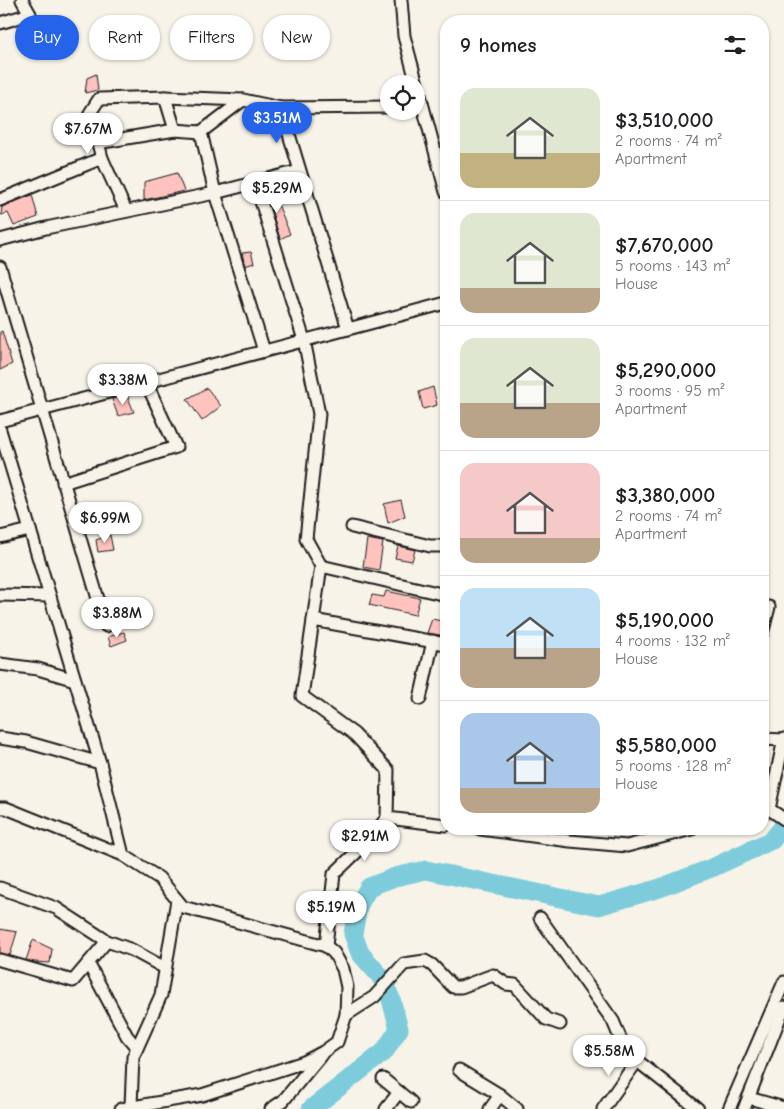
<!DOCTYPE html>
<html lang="en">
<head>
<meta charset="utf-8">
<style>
  body { margin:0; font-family:"Comic Neue",sans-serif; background:#f6f6f6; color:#202124; height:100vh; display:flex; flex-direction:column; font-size:19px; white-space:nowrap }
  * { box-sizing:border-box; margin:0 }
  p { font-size:16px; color:#757577 }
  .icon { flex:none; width:28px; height:28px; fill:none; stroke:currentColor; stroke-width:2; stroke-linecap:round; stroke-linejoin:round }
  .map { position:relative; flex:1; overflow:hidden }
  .panel { position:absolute; left:440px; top:15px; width:329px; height:820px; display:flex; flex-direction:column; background:#fff; border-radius:20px; box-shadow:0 1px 4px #0004 }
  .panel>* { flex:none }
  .guide { position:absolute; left:15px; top:15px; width:350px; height:45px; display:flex; gap:10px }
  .fabs { position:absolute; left:380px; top:75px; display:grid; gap:10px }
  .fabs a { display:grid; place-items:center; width:45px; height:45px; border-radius:50%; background:#fff; box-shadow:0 1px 4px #0004; font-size:25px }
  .price { position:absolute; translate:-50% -42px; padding:0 11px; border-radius:18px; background:#fff; color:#222; font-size:16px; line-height:32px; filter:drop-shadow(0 1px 2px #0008) }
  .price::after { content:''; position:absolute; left:50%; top:30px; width:15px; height:11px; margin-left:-8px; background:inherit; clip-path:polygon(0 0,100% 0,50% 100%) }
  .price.active { background:#2563eb; color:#fff }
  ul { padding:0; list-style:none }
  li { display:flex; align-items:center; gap:15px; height:125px; padding:0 20px }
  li+li { border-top:1px solid #e0e0e0 }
  li span { display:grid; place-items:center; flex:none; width:140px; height:100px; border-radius:15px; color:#555 }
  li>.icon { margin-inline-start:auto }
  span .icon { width:60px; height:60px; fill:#fffc; stroke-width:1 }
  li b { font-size:21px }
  h2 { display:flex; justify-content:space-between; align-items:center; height:60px; padding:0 20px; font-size:21px }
  .tag { padding:0 18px; border-radius:22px; background:#fff; box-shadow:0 1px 4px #0004; font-size:18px; line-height:45px }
  .tag.active { background:#2563eb; color:#fff }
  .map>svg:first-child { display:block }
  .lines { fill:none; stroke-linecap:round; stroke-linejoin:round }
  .river { stroke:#7eccdb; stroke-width:19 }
  .building { fill:#fec2bf; stroke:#1c1c1c }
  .minor-casing { stroke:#1c1c1c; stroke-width:15 }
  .minor { stroke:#f7f3e8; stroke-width:11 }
</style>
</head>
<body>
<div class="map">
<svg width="784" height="1109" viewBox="0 0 784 1109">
  <rect width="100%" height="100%" fill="#f7f3e8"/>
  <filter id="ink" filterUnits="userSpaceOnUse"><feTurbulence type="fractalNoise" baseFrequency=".02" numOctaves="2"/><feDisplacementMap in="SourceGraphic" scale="10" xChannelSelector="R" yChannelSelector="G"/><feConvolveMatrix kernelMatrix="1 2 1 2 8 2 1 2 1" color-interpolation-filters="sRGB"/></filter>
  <g filter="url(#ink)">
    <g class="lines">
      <polyline class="river" points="311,1109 384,1052 399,1029 391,999 381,977 360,953 353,934 358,906 369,887 395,877 426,870 599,906 660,888 714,867 772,840 784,826"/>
    </g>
    <g class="building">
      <polygon points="96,74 98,90 85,93 87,78"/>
      <polygon points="177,173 184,191 144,200 144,182"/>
      <polygon points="271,187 290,234 280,239 265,189"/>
      <polygon points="32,195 38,217 14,226 8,213 1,215 2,207"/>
      <polygon points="251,252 254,263 245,266 242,253"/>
      <polygon points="2,331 12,364 0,370 0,332"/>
      <polygon points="433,387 437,405 423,409 419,392"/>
      <polygon points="207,388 221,406 202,421 187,399"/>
      <polygon points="127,395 134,412 118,416 112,399"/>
      <polygon points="401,500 405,516 388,523 384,504"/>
      <polygon points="110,535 113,550 98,552 96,540"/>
      <polygon points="367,539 383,542 379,570 363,567"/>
      <polygon points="398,546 415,550 412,561 395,558"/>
      <polygon points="386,591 420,598 415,615 369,605 372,595 384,597"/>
      <polygon points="432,619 446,622 446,636 427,633"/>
      <polygon points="124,632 127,640 111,646 108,637"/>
      <polygon points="0,929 17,932 10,955 0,953"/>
      <polygon points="33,940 52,949 50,963 34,962 26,960"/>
    </g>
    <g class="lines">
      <g class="minor-casing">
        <g id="minor">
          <polyline points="401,0 404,36 446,192"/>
          <polyline points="0,23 30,14 22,0"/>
          <polyline points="165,97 175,130"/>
          <polyline points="281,108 389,107"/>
          <polyline points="201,132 243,100"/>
          <polyline points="97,143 175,130 201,132 215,193 264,351"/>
          <polyline points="255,182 304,340 319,414 306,539 321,566"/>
          <polyline points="0,200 102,158"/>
          <polyline points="126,211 102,158 90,113 99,99 165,97 243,100 281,108 348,329"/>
          <polyline points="0,240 46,228 215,193 299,171"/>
          <polyline points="0,267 106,626"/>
          <polyline points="0,421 446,303"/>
          <polyline points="0,430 100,763 123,855"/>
          <polyline points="63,483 176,447 146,382"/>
          <polyline points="352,527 430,546 446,546"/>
          <polyline points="0,537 30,530"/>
          <polyline points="0,595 50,596"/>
          <polyline points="313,620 446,644"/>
          <polyline points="762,634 769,607"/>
          <polyline points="0,664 38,669 75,680"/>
          <polyline points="420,699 433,641"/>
          <polyline points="0,738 26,742 100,763"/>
          <polyline points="762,739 784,740"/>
          <polyline points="0,808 6,808 123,855 159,878 183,907 326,946 334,953 343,969 347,987 346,1015 337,1042 323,1052 304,1062 202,1095 121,1109"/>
          <polyline points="769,809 784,739"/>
          <polyline points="762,810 769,809 784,819"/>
          <polyline points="387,818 388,770 354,734 302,696 321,566 446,595"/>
          <polyline points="480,829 570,841 627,846 692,829"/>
          <polyline points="0,888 56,908 107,941"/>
          <polyline points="540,918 613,1021 626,1052 698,1109"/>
          <polyline points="326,946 334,874 368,841 387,818 446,825"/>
          <polyline points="0,960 73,981 107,941 132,950 165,968"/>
          <polyline points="88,963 127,1036 137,1048"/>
          <polyline points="346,1015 374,997 404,964 425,961 432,965 453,987 461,987 493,975 506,984 515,985 546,1019 560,1024"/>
          <polyline points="459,1070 500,1095 517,1109"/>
          <polyline points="383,1079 411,1102"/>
          <polyline points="749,1098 784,1108"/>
          <polyline points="131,1106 133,1057 161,995 177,900"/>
          <polyline points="271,1109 283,1101 321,1055"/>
          <polyline points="386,1109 399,1092"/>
          <polyline points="490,1109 500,1095"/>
          <polyline points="603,1109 637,1061"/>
          <polyline points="729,1109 784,982"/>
          <polyline points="744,1109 784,1007"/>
        </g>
      </g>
      <use href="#minor" class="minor"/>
    </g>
  </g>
</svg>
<div class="fabs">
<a><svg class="icon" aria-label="locate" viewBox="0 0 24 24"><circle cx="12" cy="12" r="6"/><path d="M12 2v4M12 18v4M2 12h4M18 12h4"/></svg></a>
</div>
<b class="price active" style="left:277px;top:144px">$3.51M</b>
<b class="price" style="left:88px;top:155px">$7.67M</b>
<b class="price" style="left:277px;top:214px">$5.29M</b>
<b class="price" style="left:123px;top:406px">$3.38M</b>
<b class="price" style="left:105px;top:544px">$6.99M</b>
<b class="price" style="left:117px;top:639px">$3.88M</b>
<b class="price" style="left:365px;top:862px">$2.91M</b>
<b class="price" style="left:331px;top:933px">$5.19M</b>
<b class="price" style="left:609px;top:1077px">$5.58M</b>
<div class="guide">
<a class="tag active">Buy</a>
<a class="tag">Rent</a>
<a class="tag">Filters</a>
<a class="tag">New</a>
</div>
<section class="panel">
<h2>9 homes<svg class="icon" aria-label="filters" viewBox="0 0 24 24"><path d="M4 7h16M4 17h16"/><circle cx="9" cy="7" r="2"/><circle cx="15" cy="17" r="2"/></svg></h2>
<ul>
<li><span style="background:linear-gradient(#dfe7d0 65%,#c2b280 0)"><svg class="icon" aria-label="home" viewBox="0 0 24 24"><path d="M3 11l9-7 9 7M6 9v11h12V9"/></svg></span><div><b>$3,510,000</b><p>2 rooms · 74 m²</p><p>Apartment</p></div></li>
<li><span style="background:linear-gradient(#dfe7d0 75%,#b9a48a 0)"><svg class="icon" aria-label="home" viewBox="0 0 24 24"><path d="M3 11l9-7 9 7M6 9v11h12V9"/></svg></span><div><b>$7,670,000</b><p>5 rooms · 143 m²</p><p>House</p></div></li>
<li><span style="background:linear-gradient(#dfe7d0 65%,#b9a48a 0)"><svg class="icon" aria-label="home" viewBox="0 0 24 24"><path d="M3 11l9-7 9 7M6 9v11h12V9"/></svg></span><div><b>$5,290,000</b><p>3 rooms · 95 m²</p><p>Apartment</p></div></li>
<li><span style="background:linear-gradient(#f6c9c9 75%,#b9a48a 0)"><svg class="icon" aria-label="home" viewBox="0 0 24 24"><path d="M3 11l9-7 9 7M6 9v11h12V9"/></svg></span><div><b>$3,380,000</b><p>2 rooms · 74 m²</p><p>Apartment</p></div></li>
<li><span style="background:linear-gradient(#bfe0f5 60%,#b9a48a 0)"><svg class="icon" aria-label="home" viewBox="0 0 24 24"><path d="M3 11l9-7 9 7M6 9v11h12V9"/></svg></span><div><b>$5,190,000</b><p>4 rooms · 132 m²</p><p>House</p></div></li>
<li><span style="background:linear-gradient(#a9c7e8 75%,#b9a48a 0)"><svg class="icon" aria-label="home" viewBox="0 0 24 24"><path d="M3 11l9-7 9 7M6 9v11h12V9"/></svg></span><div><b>$5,580,000</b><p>5 rooms · 128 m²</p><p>House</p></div></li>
</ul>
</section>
</div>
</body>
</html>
